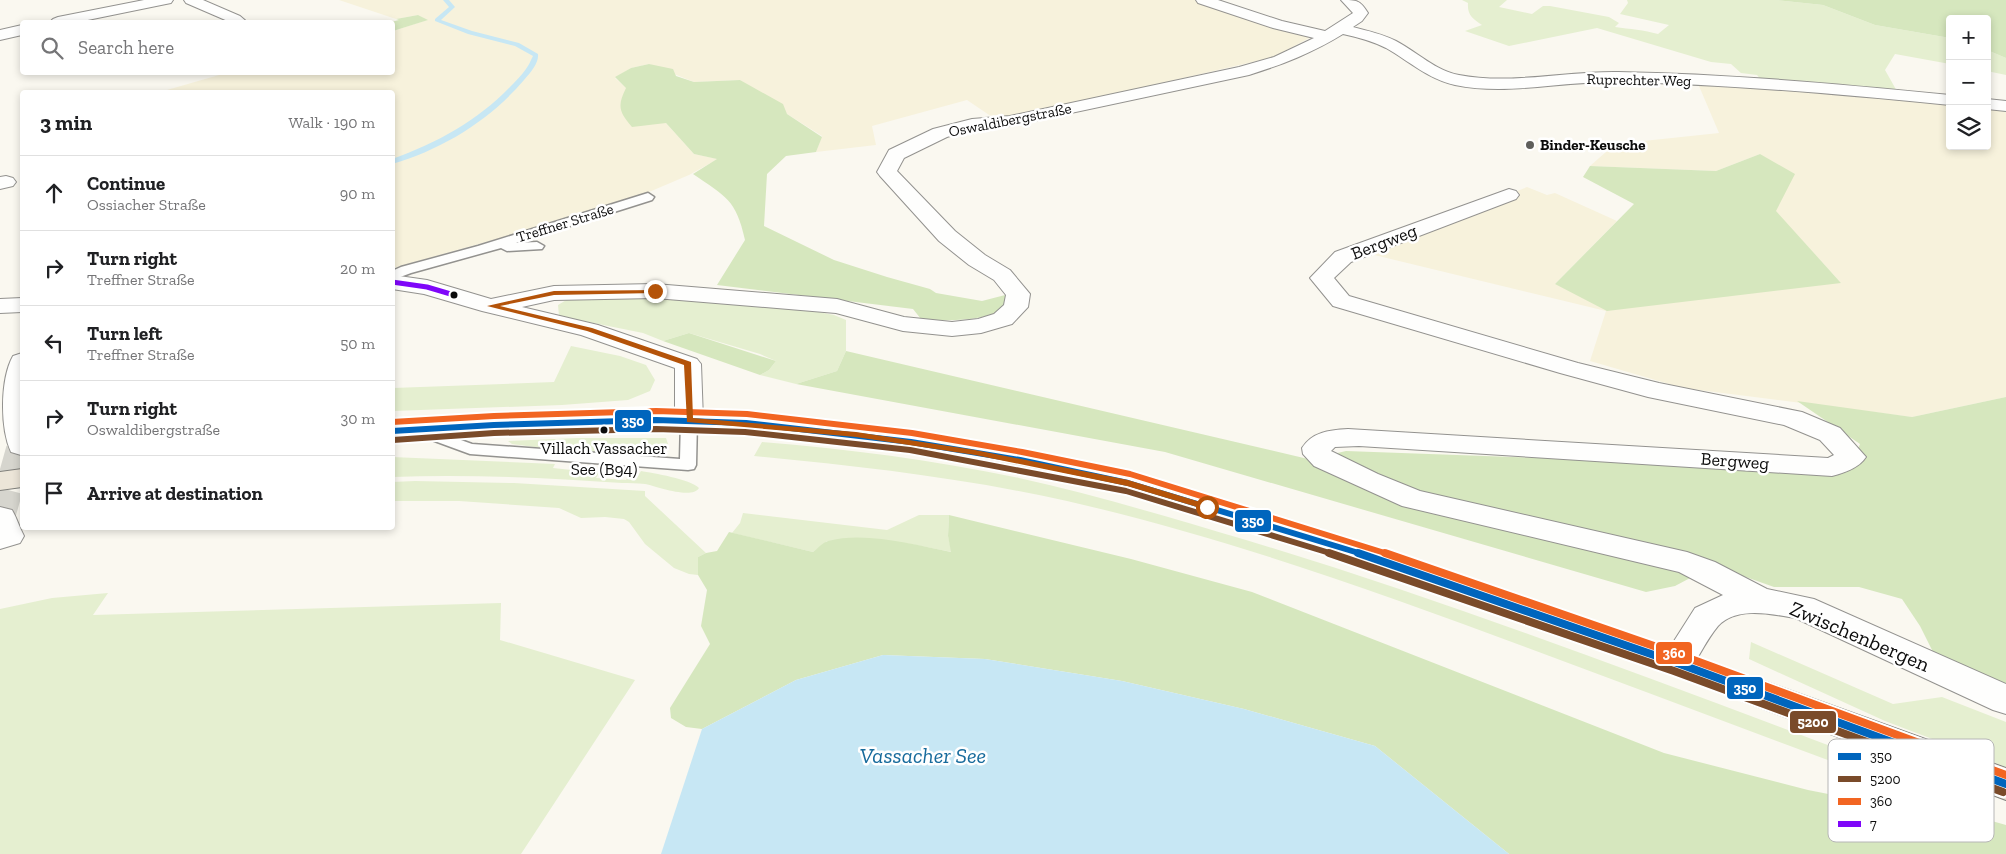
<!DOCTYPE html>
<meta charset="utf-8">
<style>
body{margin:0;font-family:"Zilla Slab",serif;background:#f6f6f6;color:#202124}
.controls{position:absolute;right:15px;top:15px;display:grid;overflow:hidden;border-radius:5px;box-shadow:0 2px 8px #0003}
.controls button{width:45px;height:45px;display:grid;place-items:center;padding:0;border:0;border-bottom:1px solid #e0e0e0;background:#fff;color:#202124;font:25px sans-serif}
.stop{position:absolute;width:15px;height:15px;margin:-11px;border:4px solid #b45309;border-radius:50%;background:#fff}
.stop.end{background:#b45309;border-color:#fff;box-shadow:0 1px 5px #0008}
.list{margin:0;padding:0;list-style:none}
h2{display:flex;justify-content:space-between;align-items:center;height:65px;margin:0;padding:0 20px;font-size:21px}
h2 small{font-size:16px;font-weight:400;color:#757577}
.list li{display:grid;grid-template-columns:32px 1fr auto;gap:15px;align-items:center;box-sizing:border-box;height:75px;padding:0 20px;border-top:1px solid #e0e0e0}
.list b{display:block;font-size:19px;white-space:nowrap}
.list p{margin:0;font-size:16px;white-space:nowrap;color:#757577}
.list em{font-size:16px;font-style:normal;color:#757577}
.icon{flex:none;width:28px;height:28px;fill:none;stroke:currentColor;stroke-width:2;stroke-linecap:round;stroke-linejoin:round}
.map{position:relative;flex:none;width:2006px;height:854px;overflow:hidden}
.search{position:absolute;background:#fff;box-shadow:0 2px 8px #0003;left:20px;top:20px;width:375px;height:55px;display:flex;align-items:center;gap:12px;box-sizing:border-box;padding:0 18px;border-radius:5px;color:#757577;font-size:19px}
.panel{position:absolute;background:#fff;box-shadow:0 2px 8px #0003;left:20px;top:90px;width:375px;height:440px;border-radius:5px}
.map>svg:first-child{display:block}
.farmland{fill:#f7f2dc}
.green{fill:#e5efd0}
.forest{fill:#d6e7be}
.water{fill:#c7e7f4}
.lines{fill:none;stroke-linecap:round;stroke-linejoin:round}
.stream{fill:#c7e7f4;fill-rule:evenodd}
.street-tunnel{stroke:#d6d5ce;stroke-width:28;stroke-dasharray:28 14;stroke-linecap:butt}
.lane-casing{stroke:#93928f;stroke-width:3}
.street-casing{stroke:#93928f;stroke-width:2}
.primary-casing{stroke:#80807c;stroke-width:2}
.lane{fill:#fefefd;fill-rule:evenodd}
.street{fill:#fefefd;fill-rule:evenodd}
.primary{fill:#ece5d8;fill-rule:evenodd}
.bus-1-far1-casing{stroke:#fff;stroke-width:10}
.bus-1-casing{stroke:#fff;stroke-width:12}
.bus-2-far1-casing{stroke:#fff;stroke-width:10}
.bus-2-casing{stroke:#fff;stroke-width:12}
.bus-3-far1-casing{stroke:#fff;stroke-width:10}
.bus-3-casing{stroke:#fff;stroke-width:12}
.bus-4-casing{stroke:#fff;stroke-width:8}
.bus-1-far1{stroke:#0065bd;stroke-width:6}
.bus-1{stroke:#0065bd;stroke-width:8}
.bus-2-far1{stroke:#7a4b2a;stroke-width:6}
.bus-2{stroke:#7a4b2a;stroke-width:8}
.bus-3-far1{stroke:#f26522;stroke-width:6}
.bus-3{stroke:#f26522;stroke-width:8}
.bus-4{stroke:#7f06f9;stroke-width:5}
.route{fill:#b45309}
.poi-dot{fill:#5f5f5c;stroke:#fff;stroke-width:2}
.bus-dot{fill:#0c0c0c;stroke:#fff;stroke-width:2}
.labels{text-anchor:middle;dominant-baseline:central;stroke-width:5;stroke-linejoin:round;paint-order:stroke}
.far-street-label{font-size:15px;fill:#0c0c0c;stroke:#fff}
.far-poi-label{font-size:15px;font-weight:bold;fill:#0c0c0c;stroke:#fff;text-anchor:start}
.bus-label{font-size:17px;fill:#0c0c0c;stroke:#fff}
.street-label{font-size:18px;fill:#0c0c0c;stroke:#fff}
.near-street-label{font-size:21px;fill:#0c0c0c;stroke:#fff}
.near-water-label{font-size:22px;font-style:italic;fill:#176b9c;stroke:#fff}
.key{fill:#fff;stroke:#b6b6b6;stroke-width:1}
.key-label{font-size:14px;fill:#0c0c0c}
.line-badge{stroke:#fff;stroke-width:2}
.badge-label{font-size:14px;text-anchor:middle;font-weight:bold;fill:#fff}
</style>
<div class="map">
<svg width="2006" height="854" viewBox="0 0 2006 854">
<rect width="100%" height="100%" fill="#faf8f0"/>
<path class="farmland" d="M339 0H1198L1311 37 1274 57 998 121 967 100 872 126 876 145 816 152 822 136 787 114 740 80 694 82 649 64 631 68 615 78 666 123 694 154 718 159 689 175 642 195 547 225 393 268 392 92H160L226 73 392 72 393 31 427 20 418 15 396 19Z
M1694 82 1950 103V146H1987V106L2006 108V397L1912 417 1683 388 1590 361 1606 311 1366 253 1527 187 1547 195 1555 193 1617 221 1555 284 1841 283 1775 211 1760 154 1716 171 1590 166 1615 144 1719 133 1699 86Z"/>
<path class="green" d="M1462 0H1507L1499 7 1532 14 1543 6H1550L1609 17 1619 23 1615 27C1630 29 1644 30 1658 34L1669 25 1620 14 1628 3 1627 0H1776L1823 5 1875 25 1950 38V64L1895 54 1885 70 1898 93 1762 81 1757 75 1741 73 1731 64 1711 62 1597 28 1509 46 1465 31 1482 25C1473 19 1467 15 1468 3Z
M1987 50 2006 58V75L1987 71Z
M605 292 763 301 834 315 846 320V351L837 371 796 384 760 375 769 370 776 361 760 354 689 333 663 341 643 333 559 316 558 305 573 296Z
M571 346 620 356 646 365 655 380 650 391 628 400 562 405 393 411V388L554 382Z
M577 438H666L668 444C654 465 538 447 512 444L508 441Z
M762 442C848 449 934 460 1019 478 1096 495 1171 518 1246 540 1454 603 1657 681 1860 757L1863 765 1852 769C1744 729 1636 688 1528 648 1377 592 1225 537 1067 501 964 478 859 466 754 456Z
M392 457 555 464 553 468 599 473 596 478 626 480 629 475 638 476 641 471C653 473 690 479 699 488 692 500 656 486 645 484 637 483 629 483 622 483 546 478 468 474 393 477Z
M415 481 514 483 645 491V496L706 553 698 557V575L689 574 674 568 645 544 629 522 624 519 605 517 581 518 559 508 459 501H393L392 482Z
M743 513 887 530 919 515H949L948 536 952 552 905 543 827 541 813 552 732 533 740 523Z
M108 593 93 615 501 603 500 640 635 680 521 854H0V609L52 598Z
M1751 642 1893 704 1942 697 2006 722V767L1885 721 1749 659Z"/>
<path class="forest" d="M1776 0H2006V58L1987 50V19H1950V38L1875 25 1823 5Z
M418 15 428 20 393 31 392 22H391L399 20 396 19Z
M649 64 673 69 676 76 694 82 740 80 783 104 787 114 822 137 816 152 786 156 767 174 764 226 834 260 887 277 930 289 936 293 982 301 1009 294 1008 307C983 322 949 321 921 319L913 309 717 285 745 240C736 199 726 197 693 174L717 159 694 154 666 123 632 127C619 112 617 106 626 88L615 77 631 68Z
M1760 154 1795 174 1776 211 1841 283 1607 311 1555 284 1634 204 1583 177 1590 166 1716 171Z
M689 333 776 361 769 370 760 375 663 341Z
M846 351 1308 459 1671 565 1692 577 1675 586 1646 592 1165 452 796 384 837 371Z
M2006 397V688L1935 656 1920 626 1902 599 1859 587H1774L1698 560 1449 499 1388 482 1329 455 1346 451 1850 469 1860 444 1797 401 1912 417Z
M949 515 1131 559 1252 592 1664 753 1808 790 1889 806 1953 810 2006 825V854H1509L1375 746 1244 709 1122 681 985 659 883 655 796 680 702 729 686 727 671 718 670 708 710 644 701 626 707 590 698 575V557L706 553 717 551 729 532 813 552C817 549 823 542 828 541 865 531 915 545 951 552L948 536Z"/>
<path class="water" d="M883 655 985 659 1122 681 1244 709 1375 746 1509 854H661L702 729 796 680Z"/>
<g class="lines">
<path class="stream" d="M443 0H449L455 7 441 20 472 31 519 43 538 54C539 63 531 72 524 80 490 120 443 149 392 164V159C437 143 477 121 510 87 518 79 527 70 531 60L533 56 515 46 468 34 435 21V19L449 7Z"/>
<path class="street-tunnel" d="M1 517 21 446"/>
<defs>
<path id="lane" d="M648 193 654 197 652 200 516 243 537 242 544 246 542 249 507 251 501 248 411 273 392 280V271L401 267 478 246Z
M689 415 695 417 697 420 696 465 694 469 688 470 470 454 410 432 408 429 410 426 416 424 472 444 680 459 681 420 683 417Z"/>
<path id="street" d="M144 0H173L171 3 166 4 78 22H50L53 19 58 17Z
M184 0H203L240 16 247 22H230L186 3Z
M1196 0H1218L1282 21 1325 31 1353 13 1341 0C1357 0 1360 0 1368 13L1362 21 1353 27C1368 31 1383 34 1396 41 1417 52 1436 71 1459 75 1511 85 1565 71 1618 72 1729 74 1839 84 1950 95V105C1838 94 1726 84 1614 82 1561 81 1508 96 1455 85 1428 79 1409 61 1386 48 1372 41 1357 37 1343 34 1312 53 1284 64 1249 75L1010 126 973 129 947 137 904 158 897 171 955 231 985 255 1010 270 1030 294 1028 307 1012 324 981 333 952 336 903 331 836 313 655 298 554 300 522 307 598 325 697 359 701 364 703 420 699 426 689 428 679 426 675 420V368L581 335 482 311 424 294 392 289V275L427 280 491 299 554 286 655 284 837 299 904 317 952 322 978 319 994 314 1004 305 1006 295 994 280 969 265 939 241 880 176 877 172 889 150 933 129 972 119 1010 116 1239 67 1274 57 1314 38 1273 28 1198 3Z
M22 25V35L0 40V30Z
M1987 99 2006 101V111L1987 109Z
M6 176 13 178 16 182 13 186 0 189V177Z
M1509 189 1516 191 1519 195 1516 199 1351 262 1334 278 1349 296 1578 363 1659 383 1802 412 1840 428 1866 457C1859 468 1844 473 1832 476L1359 446 1335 447 1331 451 1378 474 1420 491 1687 552 1715 562 1767 589 1814 599 2006 684V714L1993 710 1795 618C1771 614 1737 606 1718 626 1707 639 1698 658 1689 672L1677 676 1665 672 1660 663 1695 608 1723 595 1679 572 1402 506 1314 466 1303 454 1302 448C1312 432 1329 430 1348 429L1828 458 1834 455 1820 440 1784 425 1648 397 1560 373 1333 306 1310 278 1335 252Z
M22 298V312L0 313V299Z
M22 353V454L21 455 11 452C0 429 0 379 13 356Z
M0 507 12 510C17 518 19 527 24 536L20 543 0 549Z"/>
<path id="primary" d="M656 412 746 415 856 426 966 442 1128 474 1373 546 1689 654 2006 768V800L1665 672 1351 562 1123 491 1020 469 911 450 746 431 656 428 494 433 392 439V423L494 416Z
M22 469V487L0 490V472Z"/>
</defs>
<use href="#lane" class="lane-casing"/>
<use href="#street" class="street-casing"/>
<use href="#primary" class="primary-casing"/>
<use href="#lane" class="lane"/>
<use href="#street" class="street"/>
<use href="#primary" class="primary"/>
<defs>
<path id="bus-1-far1" d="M392 431 494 425 656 420 746 423 911 442 1020 460 1128 483 1362 554"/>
<path id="bus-1" d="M1358 553 1677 663 2006 784"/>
<path id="bus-2-far1" d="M393 440 494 433 656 429 745 432 910 450 1126 491 1333 554"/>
<path id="bus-2" d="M1329 553 1674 671 2003 792"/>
<path id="bus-3-far1" d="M392 422 494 416 656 411 747 414 912 433 1022 452 1130 474 1388 554"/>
<path id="bus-3" d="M1385 553 1680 655 2006 775"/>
<path id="bus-4" d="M392 282 427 287 454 295"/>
</defs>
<use href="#bus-1-far1" class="bus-1-far1-casing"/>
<use href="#bus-1" class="bus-1-casing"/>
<use href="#bus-2-far1" class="bus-2-far1-casing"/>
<use href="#bus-2" class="bus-2-casing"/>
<use href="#bus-3-far1" class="bus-3-far1-casing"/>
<use href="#bus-3" class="bus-3-casing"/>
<use href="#bus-4" class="bus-4-casing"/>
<use href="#bus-1-far1" class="bus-1-far1"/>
<use href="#bus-1" class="bus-1"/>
<use href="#bus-2-far1" class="bus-2-far1"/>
<use href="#bus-2" class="bus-2"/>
<use href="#bus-3-far1" class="bus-3-far1"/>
<use href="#bus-3" class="bus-3"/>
<use href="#bus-4" class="bus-4"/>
</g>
<path class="route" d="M658 290 659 291 655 293 554 295 500 306 592 328 691 362 693 418 856 432 975 450 1128 480 1210 505 1212 507 1207 510 1127 486 975 455 856 437 687 422 684 365 587 331 487 306 554 291Z"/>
<circle class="poi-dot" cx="1530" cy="145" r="5"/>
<g class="bus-dot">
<circle cx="454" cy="295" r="4.5"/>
<circle cx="604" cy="430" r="4.5"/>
</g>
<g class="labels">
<g class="far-street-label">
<text transform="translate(1639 80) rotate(1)">Ruprechter Weg</text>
<text transform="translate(1010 120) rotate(-11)">Oswaldibergstraße</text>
<text transform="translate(565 223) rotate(-17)">Treffner Straße</text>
</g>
<g class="far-poi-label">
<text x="1540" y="145">Binder-Keusche</text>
</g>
<g class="bus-label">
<text x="604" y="448">Villach Vassacher<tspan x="604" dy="21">See (B94)</tspan></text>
</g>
<g class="street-label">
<text transform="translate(1384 242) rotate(-21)">Bergweg</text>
<text transform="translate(1735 461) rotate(4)">Bergweg</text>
</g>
<g class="near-street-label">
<text transform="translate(1860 636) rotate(23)">Zwischenbergen</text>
</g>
<g class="near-water-label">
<text x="923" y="755">Vassacher See</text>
</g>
</g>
<rect x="1828" y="739" width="166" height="103" rx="8" class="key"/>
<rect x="1838" y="753" width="23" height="7" fill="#0065bd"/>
<rect x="1838" y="776" width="23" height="6" fill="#7a4b2a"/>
<rect x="1838" y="798" width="23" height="7" fill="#f26522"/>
<rect x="1838" y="821" width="23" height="6" fill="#7f06f9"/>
<g class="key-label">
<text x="1870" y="761">350</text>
<text x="1870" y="784">5200</text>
<text x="1870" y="806">360</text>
<text x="1870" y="829">7</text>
</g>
<g class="line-badge">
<rect x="614" y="409" width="38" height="24" rx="5" fill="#0065bd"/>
<rect x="1234" y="509" width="38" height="24" rx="5" fill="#0065bd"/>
<rect x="1655" y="641" width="38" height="24" rx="5" fill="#f26522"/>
<rect x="1726" y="676" width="38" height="24" rx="5" fill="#0065bd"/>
<rect x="1789" y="710" width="48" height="24" rx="5" fill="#7a4b2a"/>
</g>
<g class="badge-label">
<text x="633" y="426">350</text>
<text x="1253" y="526">350</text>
<text x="1674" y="658">360</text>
<text x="1745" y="693">350</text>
<text x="1813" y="727">5200</text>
</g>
</svg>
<div class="controls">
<button>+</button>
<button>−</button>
<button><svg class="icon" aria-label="layers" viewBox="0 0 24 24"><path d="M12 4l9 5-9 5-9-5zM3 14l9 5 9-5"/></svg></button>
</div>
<div class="stop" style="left:1207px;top:507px"></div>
<div class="stop end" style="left:655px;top:291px"></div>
<div class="search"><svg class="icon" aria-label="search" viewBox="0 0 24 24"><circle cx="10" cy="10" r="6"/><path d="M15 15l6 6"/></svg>Search here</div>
<section class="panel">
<h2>3 min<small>Walk · 190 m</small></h2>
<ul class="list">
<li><svg class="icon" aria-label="ahead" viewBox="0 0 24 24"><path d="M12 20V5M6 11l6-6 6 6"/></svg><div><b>Continue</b><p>Ossiacher Straße</p></div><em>90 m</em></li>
<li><svg class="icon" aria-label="right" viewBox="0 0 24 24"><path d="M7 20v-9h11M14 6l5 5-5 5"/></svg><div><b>Turn right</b><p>Treffner Straße</p></div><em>20 m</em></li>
<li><svg class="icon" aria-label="left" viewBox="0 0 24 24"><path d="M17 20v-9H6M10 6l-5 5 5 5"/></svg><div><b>Turn left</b><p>Treffner Straße</p></div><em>50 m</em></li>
<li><svg class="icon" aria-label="right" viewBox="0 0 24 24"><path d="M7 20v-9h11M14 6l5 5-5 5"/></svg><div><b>Turn right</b><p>Oswaldibergstraße</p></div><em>30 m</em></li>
<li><svg class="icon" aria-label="arrive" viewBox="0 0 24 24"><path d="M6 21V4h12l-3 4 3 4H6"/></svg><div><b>Arrive at destination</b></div></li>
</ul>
</section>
</div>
